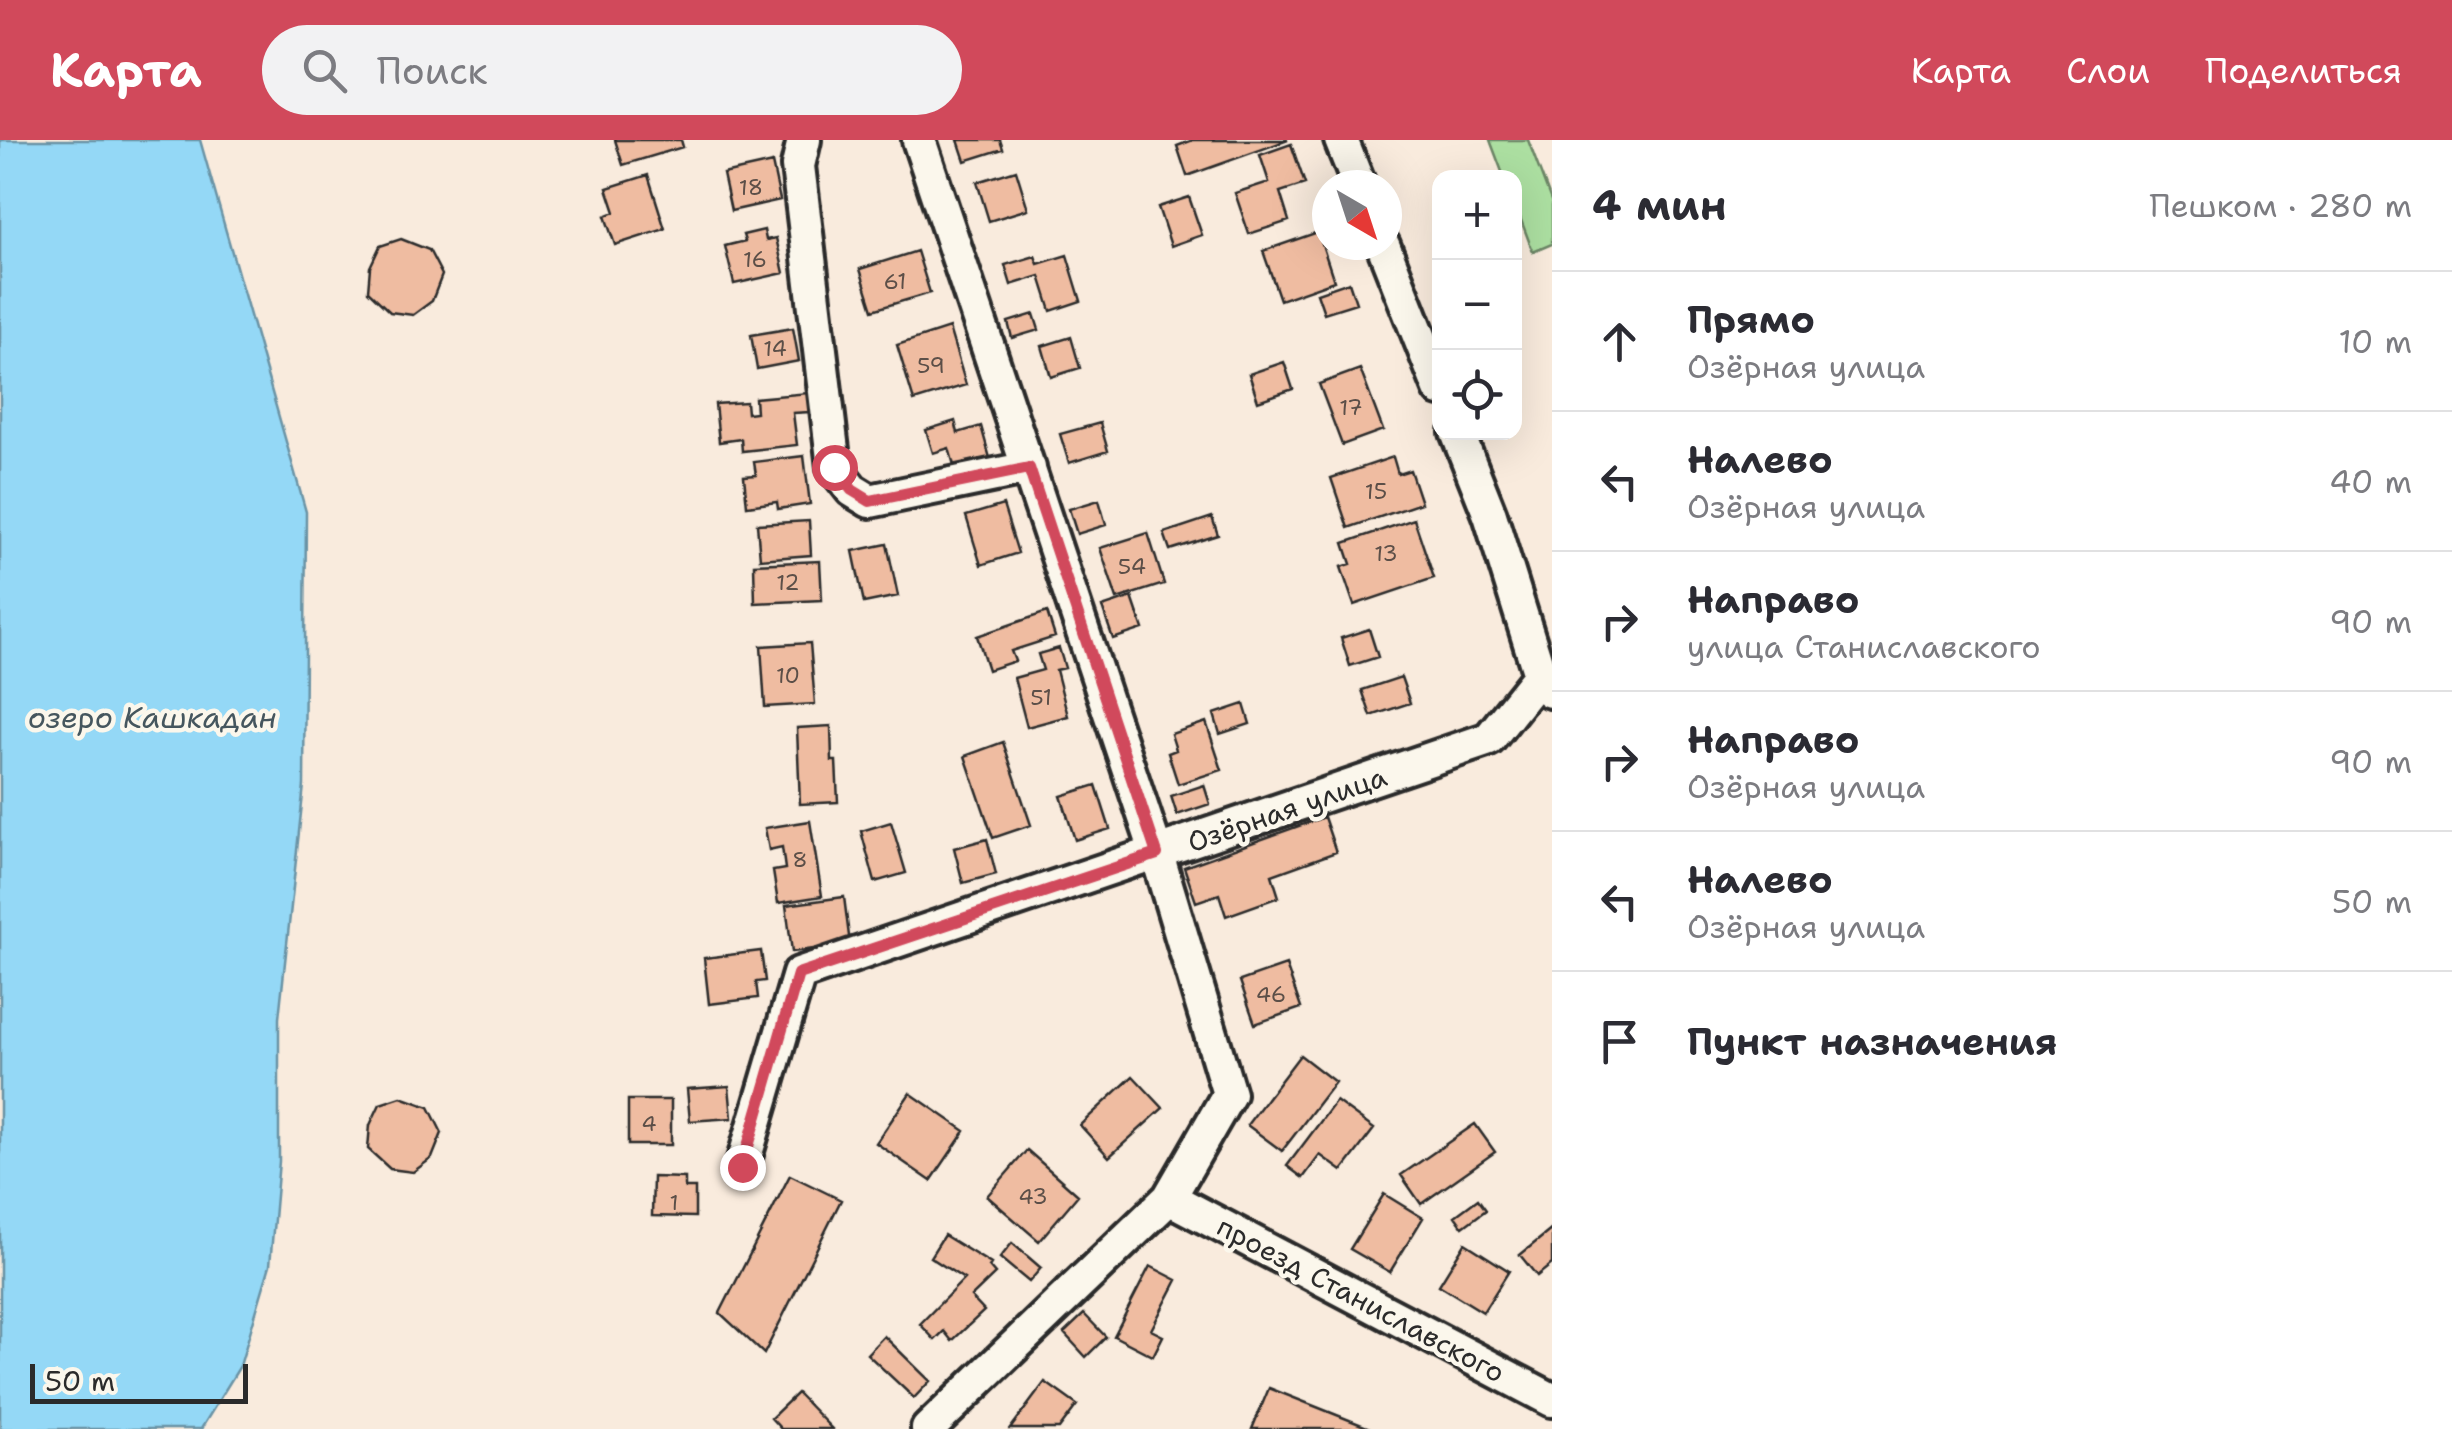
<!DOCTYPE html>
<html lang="ru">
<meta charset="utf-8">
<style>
body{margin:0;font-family:"Shantell Sans",sans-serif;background:#f2f2f3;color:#2b2b33}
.controls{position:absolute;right:30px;top:30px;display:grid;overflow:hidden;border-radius:20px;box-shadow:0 10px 40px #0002}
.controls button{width:90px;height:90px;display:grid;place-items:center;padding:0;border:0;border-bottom:2px solid #e1e1e2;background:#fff;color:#2b2b33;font:50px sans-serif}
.compass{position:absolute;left:1312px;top:30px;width:90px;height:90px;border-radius:50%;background:#fff;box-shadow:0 10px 40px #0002;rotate:141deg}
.scale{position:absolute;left:30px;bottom:25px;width:218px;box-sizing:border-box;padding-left:10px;border:5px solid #2b2b2b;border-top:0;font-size:28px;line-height:35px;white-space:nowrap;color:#2b2b2b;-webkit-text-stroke:8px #fbf7ec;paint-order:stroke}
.stop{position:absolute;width:30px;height:30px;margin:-22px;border:8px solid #d1495b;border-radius:50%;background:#fff}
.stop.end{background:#d1495b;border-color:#fff;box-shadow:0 2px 10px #0008}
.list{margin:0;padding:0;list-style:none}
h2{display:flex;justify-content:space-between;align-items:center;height:130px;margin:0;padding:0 40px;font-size:42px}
h2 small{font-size:32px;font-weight:400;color:#7c7c81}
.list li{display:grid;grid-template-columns:65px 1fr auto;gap:30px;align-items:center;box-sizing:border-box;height:140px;padding:0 40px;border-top:2px solid #e1e1e2}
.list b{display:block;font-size:38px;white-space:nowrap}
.list p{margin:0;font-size:32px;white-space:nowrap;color:#7c7c81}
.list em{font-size:32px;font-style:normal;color:#7c7c81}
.icon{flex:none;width:55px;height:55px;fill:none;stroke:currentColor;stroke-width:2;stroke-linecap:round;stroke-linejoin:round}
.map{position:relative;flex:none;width:1552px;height:1289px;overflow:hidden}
header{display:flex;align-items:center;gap:60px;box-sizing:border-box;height:140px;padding:0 50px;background:#d1495b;color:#fff}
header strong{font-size:48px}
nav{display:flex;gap:55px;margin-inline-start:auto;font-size:35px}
.search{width:700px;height:90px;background:#f2f2f3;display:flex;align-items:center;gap:25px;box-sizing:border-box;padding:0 35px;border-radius:55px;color:#7c7c81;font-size:38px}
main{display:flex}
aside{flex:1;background:#fff}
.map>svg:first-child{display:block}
.green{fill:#acdfa1;stroke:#6c8566;stroke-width:2.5}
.water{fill:#94d8f6;stroke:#6a93a5;stroke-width:2.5}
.building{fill:#efbca1;stroke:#2b2b2b;stroke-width:2.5}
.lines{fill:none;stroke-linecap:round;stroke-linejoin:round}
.minor-casing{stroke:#2b2b2b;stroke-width:40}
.minor{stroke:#fbf7ec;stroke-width:32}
.route{stroke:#d1495b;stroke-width:12}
.labels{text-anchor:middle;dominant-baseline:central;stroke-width:9;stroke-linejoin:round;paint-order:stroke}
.number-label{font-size:22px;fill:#5c4f48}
.street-label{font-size:28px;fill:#2b2b2b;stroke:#fbf7ec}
.water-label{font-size:30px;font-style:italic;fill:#45565e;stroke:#fbf7ec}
</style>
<header>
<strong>Карта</strong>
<div class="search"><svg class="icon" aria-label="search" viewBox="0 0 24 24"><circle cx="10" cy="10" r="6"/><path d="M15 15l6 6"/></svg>Поиск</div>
<nav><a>Карта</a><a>Слои</a><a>Поделиться</a></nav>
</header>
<main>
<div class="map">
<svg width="1552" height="1289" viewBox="0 0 1552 1289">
<rect width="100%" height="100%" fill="#f9ebdd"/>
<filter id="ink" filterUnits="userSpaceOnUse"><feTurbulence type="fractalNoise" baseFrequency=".01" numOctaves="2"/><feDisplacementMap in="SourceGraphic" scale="20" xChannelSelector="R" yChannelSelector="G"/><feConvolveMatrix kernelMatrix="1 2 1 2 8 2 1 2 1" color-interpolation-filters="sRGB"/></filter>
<g filter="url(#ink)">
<path class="green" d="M1490 0H1528L1552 63V104L1533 112 1515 64 1514 38 1504 37Z"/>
<path class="water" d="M0 0H200L306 372 304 645 279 878V1021L270 1125 240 1226 201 1289H0Z"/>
<path class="building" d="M615 0H681L683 7 623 25Z
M958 0H1000L1003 9 965 21Z
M1193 0H1288L1187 36 1177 6Z
M1291 4 1305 44 1280 52 1289 81 1249 94 1235 53 1269 42 1260 15Z
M772 23 780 60 731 71 723 34Z
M1016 30 1028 69 989 81 977 42Z
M648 35 665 89 615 105 605 76 615 72 607 48Z
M1189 57 1202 95 1171 106 1158 67Z
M764 90 766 100 776 98 784 133 734 144 725 106 745 101 743 95Z
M1318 92 1334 141 1280 160 1263 111Z
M401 99 429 110 442 135 432 161 413 175 390 172 368 151 370 127 380 106Z
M917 111 930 153 873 170 860 129Z
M1067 115 1081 161 1051 171 1040 136 1011 145 1005 125 1035 116 1038 124Z
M1349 142 1356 163 1324 173 1317 153Z
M1034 174 1039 190 1012 198 1008 182Z
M793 188 799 221 757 229 751 195Z
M949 188 966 245 914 261 897 205Z
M1071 197 1080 228 1051 237 1042 206Z
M1284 222 1293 249 1258 261 1249 234Z
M1360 229 1383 290 1342 305 1319 244Z
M808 253 810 272 793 273 797 305 742 311 741 299 719 302 715 264 746 262 747 273 756 272 755 258Z
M955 281 958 293 981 286 993 329 958 339 949 308 933 313 926 290Z
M1100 283 1108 311 1069 323 1060 294Z
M804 316 810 364 778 369 777 362 747 366 744 336 756 335 754 322Z
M1393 317 1398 334 1410 330 1421 363 1348 388 1331 338Z
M1099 360 1106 385 1077 394 1069 369Z
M1003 365 1018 413 981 425 966 376Z
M1212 377 1218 395 1170 410 1164 393Z
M1414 379 1434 438 1354 465 1341 427 1351 424 1344 403Z
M809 381 811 415 760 419 757 384Z
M1148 393 1164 444 1117 459 1100 408Z
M887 404 898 456 864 463 853 411Z
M820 421 822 460 755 463 754 424Z
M1132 457 1143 489 1113 499 1102 467Z
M1047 472 1055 497 1011 511 1015 521 988 530 977 496Z
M1369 489 1378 517 1350 526 1341 498Z
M810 503 815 564 765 567 761 506Z
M1059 508 1065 528 1056 530 1068 576 1027 587 1014 538 1043 530 1038 514Z
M1401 537 1410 563 1371 576 1362 550Z
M1244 564 1250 584 1220 594 1214 574Z
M1206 582 1222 630 1178 644 1168 613 1176 610 1171 594Z
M831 586 832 621H836L838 662 800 664 797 588Z
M1003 602 1031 685 993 698 965 616Z
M1096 645 1110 689 1075 700 1061 656Z
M1204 645 1210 664 1177 675 1171 656Z
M1324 677 1336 712 1272 735 1279 757 1226 776 1219 754 1196 762 1184 727Z
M810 681 822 756 778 763 773 731 785 729 782 707 769 710 765 688Z
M891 682 906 733 875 742 861 691Z
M987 699 996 734 963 743 954 708Z
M844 757 850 804 792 812 786 765Z
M761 811 765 841 756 842 758 858 709 864 704 818Z
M1286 825 1301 868 1255 884 1240 841Z
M1300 915 1335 942 1282 1011 1247 985Z
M1133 936 1163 968 1109 1017 1080 985Z
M729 946 732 978 690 981 687 949Z
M910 953 965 991 931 1041 876 1003Z
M401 957 429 967 442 993 432 1018 413 1032 390 1029 368 1009 370 985 380 964Z
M628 960H671V1005H628Z
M1336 961 1374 989 1342 1031 1320 1015 1303 1038 1287 1026Z
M1475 984 1495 1012 1421 1064 1401 1035Z
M1027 1010 1078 1055 1039 1101 987 1056Z
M790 1035 841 1060 764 1214 720 1173Z
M653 1037 685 1038V1048H695V1077L652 1076Z
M1384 1054 1423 1078 1390 1132 1350 1109Z
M1478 1059 1486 1070 1463 1087 1455 1076Z
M1552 1089V1124L1537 1136 1520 1115Z
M944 1095 991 1124 989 1127 995 1134 971 1157 984 1171 952 1201 944 1191 935 1200 920 1184 964 1139 930 1117Z
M1012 1103 1041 1128 1029 1142 1000 1118Z
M1465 1103 1509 1131 1483 1172 1439 1145Z
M1150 1126 1177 1140 1151 1190 1163 1196 1153 1216 1114 1196Z
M1084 1174 1106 1197 1086 1217 1064 1193Z
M884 1196 930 1241 914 1258 867 1214Z
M1045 1242 1077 1265 1059 1289H1010Z
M1269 1248 1372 1289H1252Z
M797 1253 832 1289H781L771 1278Z"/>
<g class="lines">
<defs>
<path id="minor" d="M804 0 798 26 834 327 852 350 870 361 1029 328
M919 0 1157 714 1229 954 1169 1058 928 1289
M1341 0 1359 45
M1383 105 1440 249
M1457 292 1490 375 1540 535 1550 551
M742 1027 799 834 1489 599 1540 535
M1169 1058 1552 1260"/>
</defs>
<use href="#minor" class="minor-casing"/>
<use href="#minor" class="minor"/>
</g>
</g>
<g class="lines" filter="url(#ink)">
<path class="route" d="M742 1027 798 834 1157 714 1029 328 870 361 852 350 834 327"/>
</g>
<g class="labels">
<g class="number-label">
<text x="751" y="47">18</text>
<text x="755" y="119">16</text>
<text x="895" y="141">61</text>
<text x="775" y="208">14</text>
<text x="931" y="225">59</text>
<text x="1351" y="267">17</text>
<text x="1376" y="351">15</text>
<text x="1386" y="413">13</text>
<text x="1132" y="426">54</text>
<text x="788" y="442">12</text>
<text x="788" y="535">10</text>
<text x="1041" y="557">51</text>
<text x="800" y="719">8</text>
<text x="1271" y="854">46</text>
<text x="649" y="983">4</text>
<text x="1033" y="1056">43</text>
<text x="674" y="1062">1</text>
</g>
<g class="street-label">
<text transform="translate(1287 669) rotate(-19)">Озёрная улица</text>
<text transform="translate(1361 1159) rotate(28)">проезд Станиславского</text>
</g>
<g class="water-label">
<text x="152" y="577">озеро Кашкадан</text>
</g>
</g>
</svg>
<div class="controls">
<button>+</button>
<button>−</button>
<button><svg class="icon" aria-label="locate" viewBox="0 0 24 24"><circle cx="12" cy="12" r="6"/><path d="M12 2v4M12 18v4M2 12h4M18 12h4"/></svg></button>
</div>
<svg class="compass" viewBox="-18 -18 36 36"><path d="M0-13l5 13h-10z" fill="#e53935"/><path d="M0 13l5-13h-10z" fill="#7c7c81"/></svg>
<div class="scale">50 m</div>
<div class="stop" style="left:834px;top:327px"></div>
<div class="stop end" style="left:742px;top:1027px"></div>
</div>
<aside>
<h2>4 мин<small>Пешком · 280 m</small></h2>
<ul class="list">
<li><svg class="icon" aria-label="ahead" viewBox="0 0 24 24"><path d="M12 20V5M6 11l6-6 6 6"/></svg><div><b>Прямо</b><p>Озёрная улица</p></div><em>10 m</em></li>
<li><svg class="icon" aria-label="left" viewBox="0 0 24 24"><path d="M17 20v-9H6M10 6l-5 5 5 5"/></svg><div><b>Налево</b><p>Озёрная улица</p></div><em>40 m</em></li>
<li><svg class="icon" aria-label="right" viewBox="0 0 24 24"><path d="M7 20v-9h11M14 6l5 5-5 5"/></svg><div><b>Направо</b><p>улица Станиславского</p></div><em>90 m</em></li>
<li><svg class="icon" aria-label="right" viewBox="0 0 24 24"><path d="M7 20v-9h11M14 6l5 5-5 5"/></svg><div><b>Направо</b><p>Озёрная улица</p></div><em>90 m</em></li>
<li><svg class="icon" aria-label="left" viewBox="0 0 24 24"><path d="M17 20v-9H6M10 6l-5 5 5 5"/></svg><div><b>Налево</b><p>Озёрная улица</p></div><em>50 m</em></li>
<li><svg class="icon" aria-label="arrive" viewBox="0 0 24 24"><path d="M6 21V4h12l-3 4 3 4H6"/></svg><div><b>Пункт назначения</b></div></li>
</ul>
</aside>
</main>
